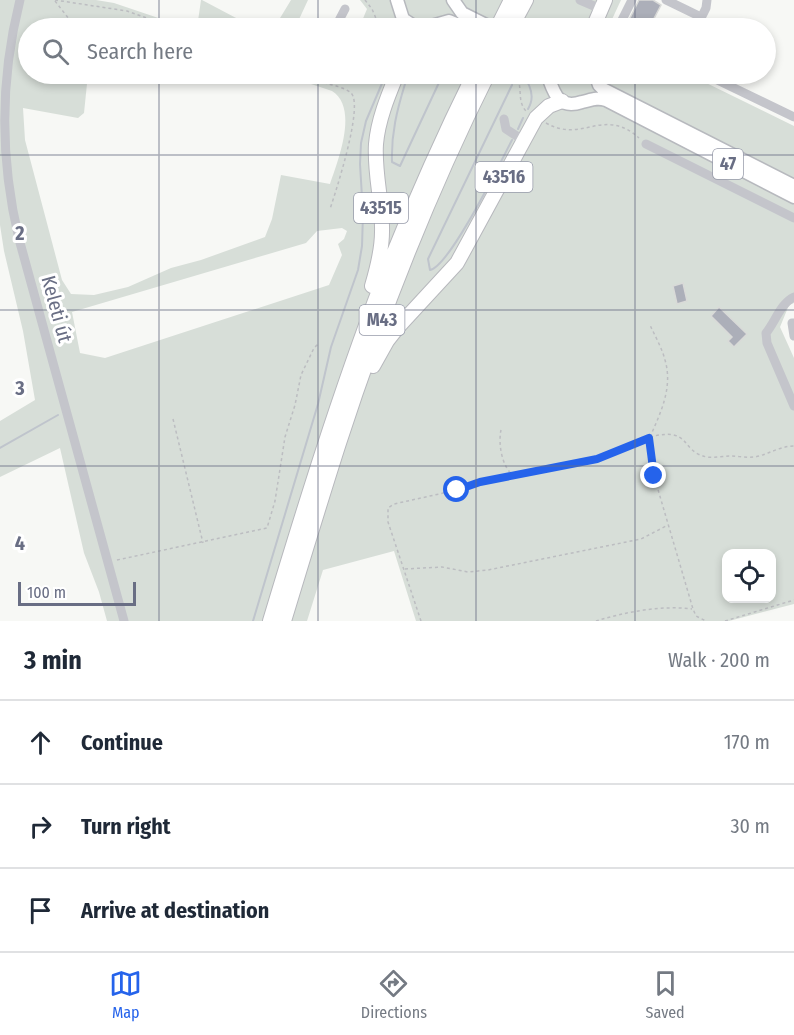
<!DOCTYPE html>
<meta charset="utf-8">
<style>
body{margin:0;font-family:"Fira Sans Condensed",sans-serif;background:#f2f2f3;color:#1f2937}
.controls{position:absolute;right:18px;bottom:18px;display:grid;overflow:hidden;border-radius:12px;box-shadow:0 3px 9px #0003}
.controls button{width:54px;height:54px;display:grid;place-items:center;padding:0;border:0;border-bottom:2px solid #e0e1e3;background:#fff;color:#1f2937;font:30px sans-serif}
.scale{position:absolute;left:18px;bottom:15px;width:118px;box-sizing:border-box;padding-left:6px;border:3px solid #696e84;border-top:0;font-size:16px;line-height:21px;white-space:nowrap;color:#696e84;-webkit-text-stroke:4px #fff;paint-order:stroke}
.stop{position:absolute;width:18px;height:18px;margin:-14px;border:4px solid #2563eb;border-radius:50%;background:#fff}
.stop.end{background:#2563eb;border-color:#fff;box-shadow:0 2px 6px #0008}
.list{margin:0;padding:0;list-style:none}
h2{display:flex;justify-content:space-between;align-items:center;height:78px;margin:0;padding:0 24px;font-size:26px}
h2 small{font-size:20px;font-weight:400;color:#747a83}
.list li{display:grid;grid-template-columns:39px 1fr auto;gap:18px;align-items:center;box-sizing:border-box;height:84px;padding:0 24px;border-top:2px solid #e0e1e3}
.list b{display:block;font-size:22px;white-space:nowrap}
.list em{font-size:20px;font-style:normal;color:#747a83}
.icon{flex:none;width:33px;height:33px;fill:none;stroke:currentColor;stroke-width:2;stroke-linecap:round;stroke-linejoin:round}
.map{position:relative;flex:none;width:794px;height:621px;overflow:hidden}
.search{position:absolute;background:#fff;box-shadow:0 3px 9px #0003;left:18px;right:18px;top:18px;height:66px;display:flex;align-items:center;gap:15px;box-sizing:border-box;padding:0 21px;border-radius:33px;color:#747a83;font-size:22px}
.sheet{height:330px;background:#fff}
nav{display:flex;justify-content:space-around;align-items:center;box-sizing:border-box;height:84px;border-top:2px solid #e0e1e3;background:#fff;font-size:16px;color:#747a83}
nav a{display:grid;justify-items:center;gap:3px}
nav .on{color:#2563eb}
.map>svg:first-child{display:block}
.green{fill:#d7ded8;fill-rule:evenodd}
.lines{fill:none;stroke-linecap:round;stroke-linejoin:round}
.stream{stroke:#bfc4cc;stroke-width:2}
.building{fill:#acafb9;stroke:#d9dad8;stroke-width:1.5}
.major-casing{stroke:#b7b9be;stroke-width:15}
.highway-casing{stroke:#b7b8bd;stroke-width:16}
.path{stroke:#bcbdc1;stroke-width:1.5;stroke-dasharray:3 3;stroke-linecap:butt}
.minor{stroke:#c4c5cb;stroke-width:9}
.major{stroke:#fff;stroke-width:12}
.highway{stroke:#fff;stroke-width:14}
.route{stroke:#2563eb;stroke-width:8}
.grid{fill:none;stroke:#696e84;stroke-width:1.5;stroke-opacity:0.55}
.labels{text-anchor:middle;dominant-baseline:central;stroke-width:6;stroke-linejoin:round;paint-order:stroke}
.shield{fill:#fff;stroke:#969aa9;stroke-width:1.5}
.shield-label{font-size:18px;font-weight:bold;fill:#696e84}
.street-label{font-size:20px;fill:#696e84;stroke:#fff}
.grid-label{font-size:20px;text-anchor:middle;font-weight:bold;fill:#696e84;stroke:#fff;stroke-width:6;stroke-linejoin:round;paint-order:stroke}
</style>
<div class="map">
<svg width="794" height="621" viewBox="0 0 794 621">
<rect width="100%" height="100%" fill="#f7f8f5"/>
<path class="green" d="M0 0H96L114 3 188 28H144L124 22 116 23 107 28H28V74H88L84 113 78 118 23 108 25 140 62 280 71 294 94 295 128 287 171 268 201 260 265 237 272 219 281 175 330 184C338 160 359 108 332 91L281 74H326L339 78 341 74H688L794 126V303L789 305 780 327 794 358V604L729 621H416L394 551 323 570 307 621H107L99 592 84 553 60 448 0 477V421L35 400 23 331 4 251 0 225ZM342 228 347 231 344 239 338 244 342 255 329 285 105 358 80 353 72 312 306 243 317 231ZM726 554H772V598H726Z
M201 0H202L255 28H197Z
M291 0H308L295 28H274Z
M360 0H621L608 28H359L367 9Z"/>
<g class="lines">
<path class="stream" d="M522 74C530 84 536 96 528 109
M405 84C397 110 391 134 392 162L400 166 443 74
M512 85 428 259 430 270C450 266 500 163 512 140
M518 129 523 118
M0 448 58 415
M253 621 318 404 331 347 358 270 362 246 363 214 360 164 361 143 366 121 386 74"/>
</g>
<path class="building" d="M639 0H653L661 5 649 28H631L626 26Z
M683 283 687 301 677 304 673 286Z
M719 307 747 334 734 347 728 341 732 337 711 316Z"/>
<g class="lines">
<defs>
<path id="major" d="M397 0 403 19 415 27H428L449 21 466 28
M453 0 462 13 492 28
M547 74C554 92 557 110 582 102 591 100 597 97 606 100L794 197
M595 74 599 85 603 89 794 186"/>
<path id="highway" d="M497 28 511 0
M511 28 526 0
M593 28 605 0
M372 286C377 269 382 250 382 232 383 203 374 174 376 144 378 120 388 96 397 74
M373 366 387 341 398 327 457 263 536 118 549 106 562 101
M270 621C304 508 339 395 381 285 409 213 440 143 474 74
M284 621C302 562 320 502 339 443 380 317 429 192 488 74"/>
</defs>
<use href="#major" class="major-casing"/>
<use href="#highway" class="highway-casing"/>
<path class="path" d="M55 0 127 11 175 28
M365 0 372 9 380 28
M55 1 76 28
M289 74C304 81 340 83 351 93 364 105 336 191 330 209
M515 74C524 86 516 100 526 111
M546 123C583 144 603 106 639 138
M173 419 203 543
M501 430C498 444 502 467 513 475
M650 437C692 426 680 452 707 457 715 458 723 456 730 456 738 456 746 458 754 457 768 455 779 446 794 446
M650 437C661 412 673 387 665 360 662 348 655 336 650 325
M117 560 267 528 275 501 285 437 295 405 301 375 314 348 319 343
M405 569 442 567 468 572 488 570 641 539 668 525
M421 621 388 522V508L394 504 457 490 480 482 597 459 649 437 654 476 693 609 696 616 706 621
M596 621C625 612 661 605 692 609
M725 621 794 600"/>
<path class="minor" d="M20 0C0 79 0 160 19 239L124 621
M580 0 601 9
M666 0 701 17
M335 28 345 9
M618 28 632 0
M696 28 706 8 707 0
M400 74C411 77 421 83 431 74
M705 74 794 117
M504 119 506 129 523 140
M646 144 794 218
M794 297C781 303 775 322 766 333L767 343 794 406
M794 323H792L794 336"/>
<use href="#major" class="major"/>
<use href="#highway" class="highway"/>
</g>
<g class="lines">
<path class="route" d="M457 490 480 482 597 459 649 438 654 476"/>
</g>
<path class="grid" d="M159 0V28M318 0V28M476 0V28M635 0V28M159 74V621M318 74V621M476 74V621M635 74V621M0 155H794M0 310H794M0 466H794"/>
<g class="labels">
<g class="shield">
<rect x="713" y="149" width="30" height="30" rx="4.5"/>
<rect x="475.5" y="162" width="57" height="30" rx="4.5"/>
<rect x="354" y="193" width="54" height="30" rx="4.5"/>
<rect x="359.5" y="305" width="45" height="30" rx="4.5"/>
</g>
<g class="shield-label">
<text x="728" y="164">47</text>
<text x="504" y="177">43516</text>
<text x="381" y="208">43515</text>
<text x="382" y="320">M43</text>
</g>
<g class="street-label">
<text transform="translate(57 309) rotate(75)">Keleti út</text>
</g>
</g>
<g class="grid-label">
<text x="20" y="240">2</text>
<text x="20" y="395">3</text>
<text x="20" y="550">4</text>
</g>
</svg>
<div class="controls">
<button><svg class="icon" aria-label="locate" viewBox="0 0 24 24"><circle cx="12" cy="12" r="6"/><path d="M12 2v4M12 18v4M2 12h4M18 12h4"/></svg></button>
</div>
<div class="scale">100 m</div>
<div class="stop" style="left:457px;top:490px"></div>
<div class="stop end" style="left:654px;top:476px"></div>
<div class="search"><svg class="icon" aria-label="search" viewBox="0 0 24 24"><circle cx="10" cy="10" r="6"/><path d="M15 15l6 6"/></svg>Search here</div>
</div>
<section class="sheet">
<h2>3 min<small>Walk · 200 m</small></h2>
<ul class="list">
<li><svg class="icon" aria-label="ahead" viewBox="0 0 24 24"><path d="M12 20V5M6 11l6-6 6 6"/></svg><div><b>Continue</b></div><em>170 m</em></li>
<li><svg class="icon" aria-label="right" viewBox="0 0 24 24"><path d="M7 20v-9h11M14 6l5 5-5 5"/></svg><div><b>Turn right</b></div><em>30 m</em></li>
<li><svg class="icon" aria-label="arrive" viewBox="0 0 24 24"><path d="M6 21V4h12l-3 4 3 4H6"/></svg><div><b>Arrive at destination</b></div></li>
</ul>
</section>
<nav>
<a class="on"><svg class="icon" aria-label="map" viewBox="0 0 24 24"><path d="M3 6l6-2 6 2 6-2v14l-6 2-6-2-6 2zM9 4v14M15 6v14"/></svg>Map</a>
<a><svg class="icon" aria-label="directions" viewBox="0 0 24 24"><path d="M12 3l9 9-9 9-9-9zM9 14v-3h6M13 9l2 2-2 2"/></svg>Directions</a>
<a><svg class="icon" aria-label="saved" viewBox="0 0 24 24"><path d="M7 4h10v16l-5-4-5 4z"/></svg>Saved</a>
</nav>
